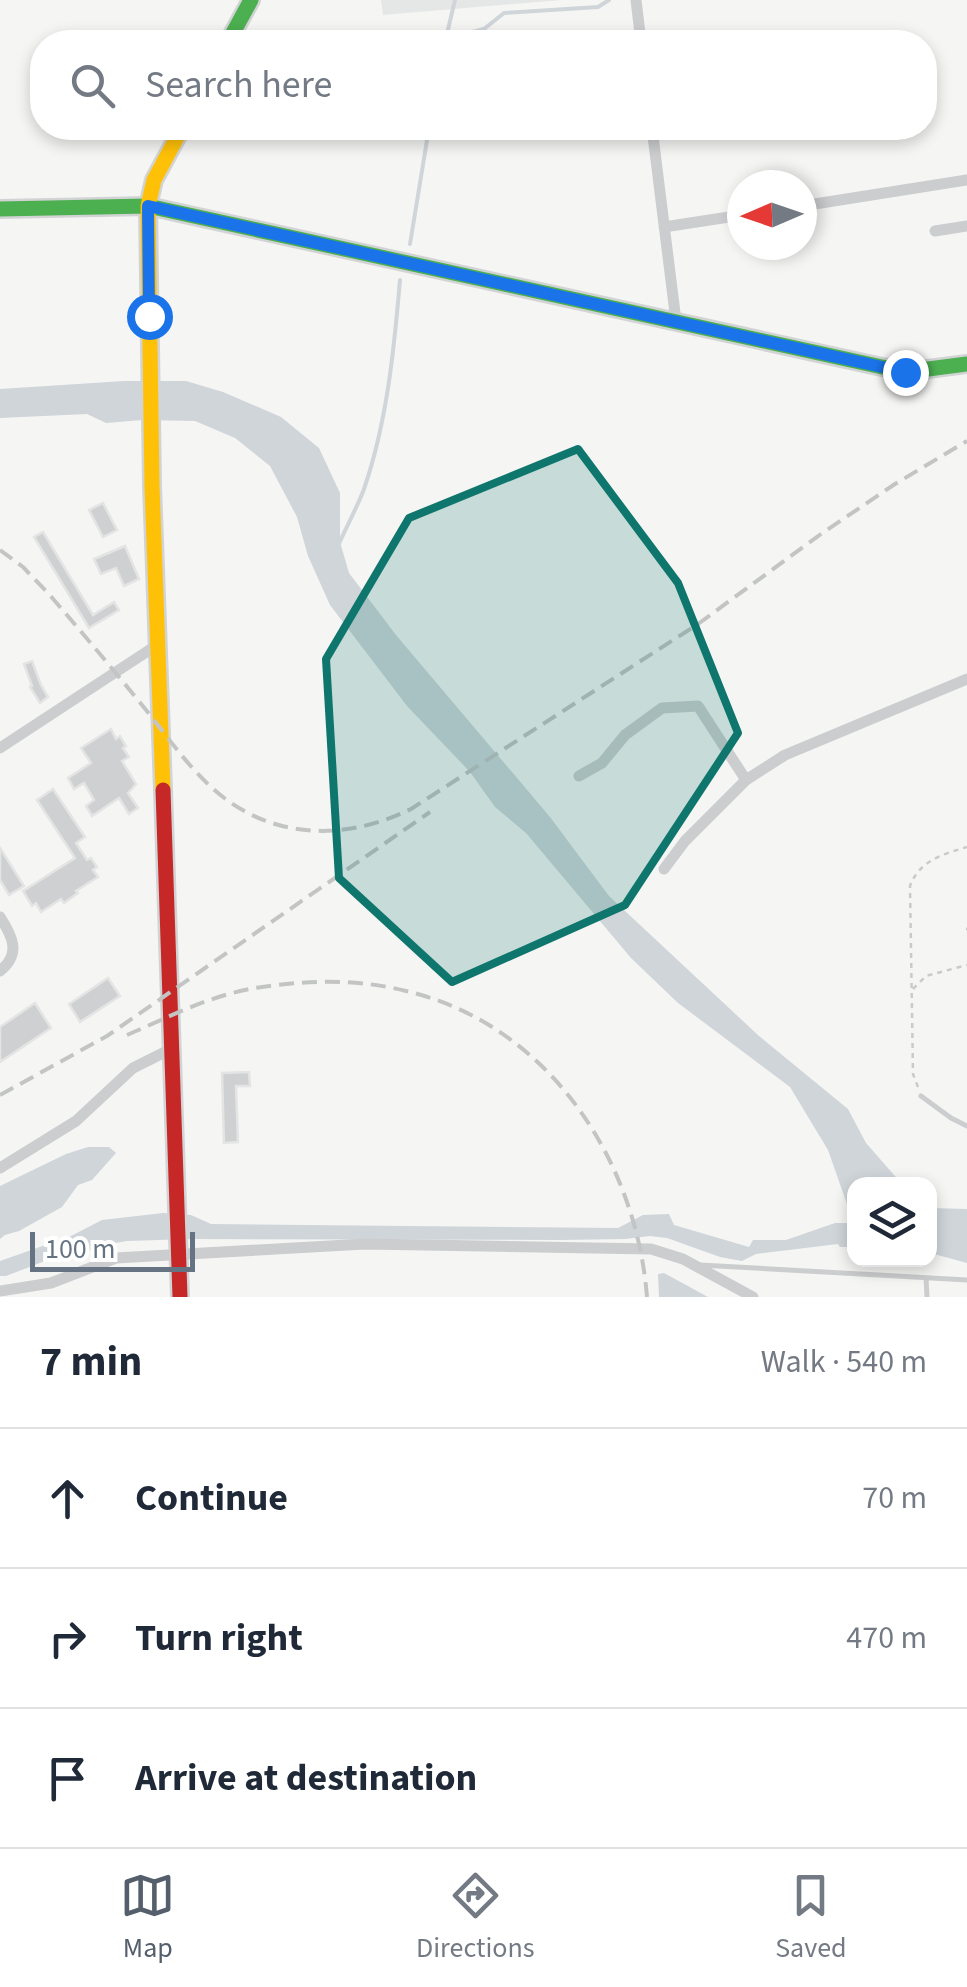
<!DOCTYPE html>
<meta charset="utf-8">
<style>
body{margin:0;font-family:"Source Sans 3",sans-serif;background:#f6f6f7;color:#1f2937}
.controls{position:absolute;right:30px;bottom:30px;display:grid;overflow:hidden;border-radius:20px;box-shadow:0 5px 15px #0003}
.controls button{width:90px;height:90px;display:grid;place-items:center;padding:0;border:0;border-bottom:2px solid #e0e1e3;background:#fff;color:#1f2937;font:50px sans-serif}
.compass{position:absolute;left:727px;top:170px;width:90px;height:90px;border-radius:50%;background:#fff;box-shadow:0 5px 15px #0003;rotate:268deg}
.scale{position:absolute;left:30px;bottom:25px;width:165px;box-sizing:border-box;padding-left:10px;border:5px solid #657383;border-top:0;font-size:28px;line-height:35px;white-space:nowrap;color:#657383;-webkit-text-stroke:8px #fff;paint-order:stroke}
.stop{position:absolute;width:30px;height:30px;margin:-22px;border:8px solid #1a73e8;border-radius:50%;background:#fff}
.stop.end{background:#1a73e8;border-color:#fff;box-shadow:0 2px 10px #0008}
.list{margin:0;padding:0;list-style:none}
h2{display:flex;justify-content:space-between;align-items:center;height:130px;margin:0;padding:0 40px;font-size:42px}
h2 small{font-size:32px;font-weight:400;color:#747a83}
.list li{display:grid;grid-template-columns:65px 1fr auto;gap:30px;align-items:center;box-sizing:border-box;height:140px;padding:0 40px;border-top:2px solid #e0e1e3}
.list b{display:block;font-size:38px;white-space:nowrap}
.list em{font-size:32px;font-style:normal;color:#747a83}
.icon{flex:none;width:55px;height:55px;fill:none;stroke:currentColor;stroke-width:2;stroke-linecap:round;stroke-linejoin:round}
.map{position:relative;flex:none;width:967px;height:1297px;overflow:hidden}
.search{position:absolute;background:#fff;box-shadow:0 5px 15px #0003;left:30px;right:30px;top:30px;height:110px;display:flex;align-items:center;gap:25px;box-sizing:border-box;padding:0 35px;border-radius:40px;color:#747a83;font-size:38px}
.sheet{height:550px;background:#fff}
nav{display:flex;justify-content:space-around;align-items:center;box-sizing:border-box;height:140px;border-top:2px solid #e0e1e3;background:#fff;font-size:28px;color:#747a83}
nav a{display:grid;justify-items:center;gap:5px}
nav .on{color:#555f6b}
.map>svg:first-child{display:block}
.built{fill:#e5e7e6}
.water{fill:#cfd5d9}
.lines{fill:none;stroke-linecap:round;stroke-linejoin:round}
.stream{stroke:#cfd5d9;stroke-width:4}
.building{fill:#cfd0d1;stroke:#e4e4e4;stroke-width:2.5}
.fast-casing{stroke:#d2d3d4;stroke-width:20}
.slow-casing{stroke:#d2d3d4;stroke-width:20}
.jam-casing{stroke:#d2d3d4;stroke-width:20}
.path{stroke:#cacacb;stroke-width:2.5;stroke-dasharray:5 5;stroke-linecap:butt}
.lane{stroke:#cccdcf;stroke-width:5}
.street{stroke:#cccdcf;stroke-width:11}
.fast{stroke:#4caf50;stroke-width:15}
.slow{stroke:#ffc107;stroke-width:15}
.jam{stroke:#c62828;stroke-width:15}
.rail{stroke:#c3c4c4;stroke-width:4;stroke-dasharray:15 8;stroke-linecap:butt}
.route{stroke:#1a73e8;stroke-width:12}
.marked{fill:#0f766e;fill-opacity:0.2;stroke:#0f766e;stroke-width:8;stroke-linejoin:round}
</style>
<div class="map">
<svg width="967" height="1297" viewBox="0 0 967 1297">
<rect width="100%" height="100%" fill="#f5f5f4"/>
<path class="built" d="M381 0H562L383 15Z"/>
<path class="water" d="M124 381H186L223 392 281 417 319 448 340 493V542L349 573 396 635 550 817 609 896 759 1036 848 1109 866 1143 902 1184H854V1215L848 1207 828 1150 790 1087 678 1003 631 958 526 833 495 807 470 772 407 706 330 605 308 556 297 517 270 466 235 438 195 421 142 420 106 423 87 414 0 418V389Z
M88 1147H109L116 1153 92 1180 78 1185 62 1207 19 1231 5 1235 0 1239V1186L66 1154Z
M930 1208 967 1209V1263L930 1253Z
M163 1213 191 1215 211 1224 618 1228 643 1215 669 1214 674 1225 749 1247 753 1240H786L835 1223H854V1247H840L838 1244 756 1254 742 1261 720 1257 667 1238 650 1236 625 1239 560 1240 189 1239 127 1241 103 1245 66 1260 45 1261 6 1276H0V1261L71 1236 102 1220Z
M664 1273 708 1297H659L658 1274Z"/>
<g class="lines">
<path class="stream" d="M445 42 455 0
M455 42 461 35 484 29 504 13 598 7 609 0
M410 244 429 128
M338 546C346 527 357 508 364 489 387 422 394 350 400 280"/>
</g>
<path class="building" d="M103 503 117 530 103 537 89 510Z
M43 532 93 615 114 602 119 610 89 628 34 537Z
M125 546 139 579 124 586 116 568 101 574 94 559Z
M32 661 41 685 48 697 40 703 30 687 32 686 24 664Z
M111 729 116 739 120 736 126 746 123 748 129 757 122 761 136 784 128 793 138 808 129 814 119 798 92 816 86 806 94 800 84 783 74 789 68 778 91 763 81 748Z
M53 789 85 837 76 843 87 860 91 858 97 867 93 870 98 877 76 891 78 893 64 903 61 899 41 912 36 903 32 906 23 891 75 858 37 800Z
M0 848 24 886 9 895 0 880Z
M108 978 120 996 80 1022 69 1004Z
M35 1003 51 1028 0 1062V1027Z
M249 1072 250 1086H236L238 1142 224 1143 222 1073Z"/>
<g class="lines">
<defs>
<path id="fast" d="M228 42 251 0
M0 209 148 206 905 372 967 364"/>
<path id="slow" d="M163 790 152 486 148 206 154 180 182 128"/>
<path id="jam" d="M163 790 180 1297"/>
</defs>
<use href="#fast" class="fast-casing"/>
<use href="#slow" class="slow-casing"/>
<use href="#jam" class="jam-casing"/>
<path class="path" d="M966 929H967
M913 989 926 976 967 965
M918 1087 913 1074 910 886C919 861 943 854 967 847"/>
<path class="lane" d="M921 1096 951 1118 967 1126
M700 1265 967 1280
M926 1278 927 1297"/>
<path class="street" d="M636 0 641 42
M652 128 676 321
M802 206 967 180
M664 227 742 215
M935 231 967 226
M0 748 157 645
M579 776 602 763 625 735 662 708 698 706 746 780
M664 869 685 841 746 780 785 755 967 679
M0 917C13 937 21 954 0 971
M0 1168 76 1121 133 1068 171 1049
M0 1291 51 1283 116 1258 365 1244 651 1249 683 1259 753 1297"/>
<use href="#fast" class="fast"/>
<use href="#slow" class="slow"/>
<use href="#jam" class="jam"/>
<path class="rail" d="M0 550 23 567 48 593C80 630 111 667 142 705 164 732 185 763 211 787 269 840 344 842 411 809L698 624 821 534 895 484 967 441
M127 1035C171 1016 215 993 262 987 310 980 359 979 406 991 547 1024 636 1158 647 1297
M0 1095 107 1036 430 812"/>
</g>
<g class="lines">
<path class="route" d="M149 316 148 206 905 372"/>
</g>
<path class="marked" d="M578 449 678 583 738 733 625 905 452 982 339 878 326 659 409 518Z"/>
</svg>
<div class="controls">
<button><svg class="icon" aria-label="layers" viewBox="0 0 24 24"><path d="M12 4l9 5-9 5-9-5zM3 14l9 5 9-5"/></svg></button>
</div>
<svg class="compass" viewBox="-18 -18 36 36"><path d="M0-13l5 13h-10z" fill="#e53935"/><path d="M0 13l5-13h-10z" fill="#747a83"/></svg>
<div class="scale">100 m</div>
<div class="stop" style="left:149px;top:316px"></div>
<div class="stop end" style="left:905px;top:372px"></div>
<div class="search"><svg class="icon" aria-label="search" viewBox="0 0 24 24"><circle cx="10" cy="10" r="6"/><path d="M15 15l6 6"/></svg>Search here</div>
</div>
<section class="sheet">
<h2>7 min<small>Walk · 540 m</small></h2>
<ul class="list">
<li><svg class="icon" aria-label="ahead" viewBox="0 0 24 24"><path d="M12 20V5M6 11l6-6 6 6"/></svg><div><b>Continue</b></div><em>70 m</em></li>
<li><svg class="icon" aria-label="right" viewBox="0 0 24 24"><path d="M7 20v-9h11M14 6l5 5-5 5"/></svg><div><b>Turn right</b></div><em>470 m</em></li>
<li><svg class="icon" aria-label="arrive" viewBox="0 0 24 24"><path d="M6 21V4h12l-3 4 3 4H6"/></svg><div><b>Arrive at destination</b></div></li>
</ul>
</section>
<nav>
<a class="on"><svg class="icon" aria-label="map" viewBox="0 0 24 24"><path d="M3 6l6-2 6 2 6-2v14l-6 2-6-2-6 2zM9 4v14M15 6v14"/></svg>Map</a>
<a><svg class="icon" aria-label="directions" viewBox="0 0 24 24"><path d="M12 3l9 9-9 9-9-9zM9 14v-3h6M13 9l2 2-2 2"/></svg>Directions</a>
<a><svg class="icon" aria-label="saved" viewBox="0 0 24 24"><path d="M7 4h10v16l-5-4-5 4z"/></svg>Saved</a>
</nav>
